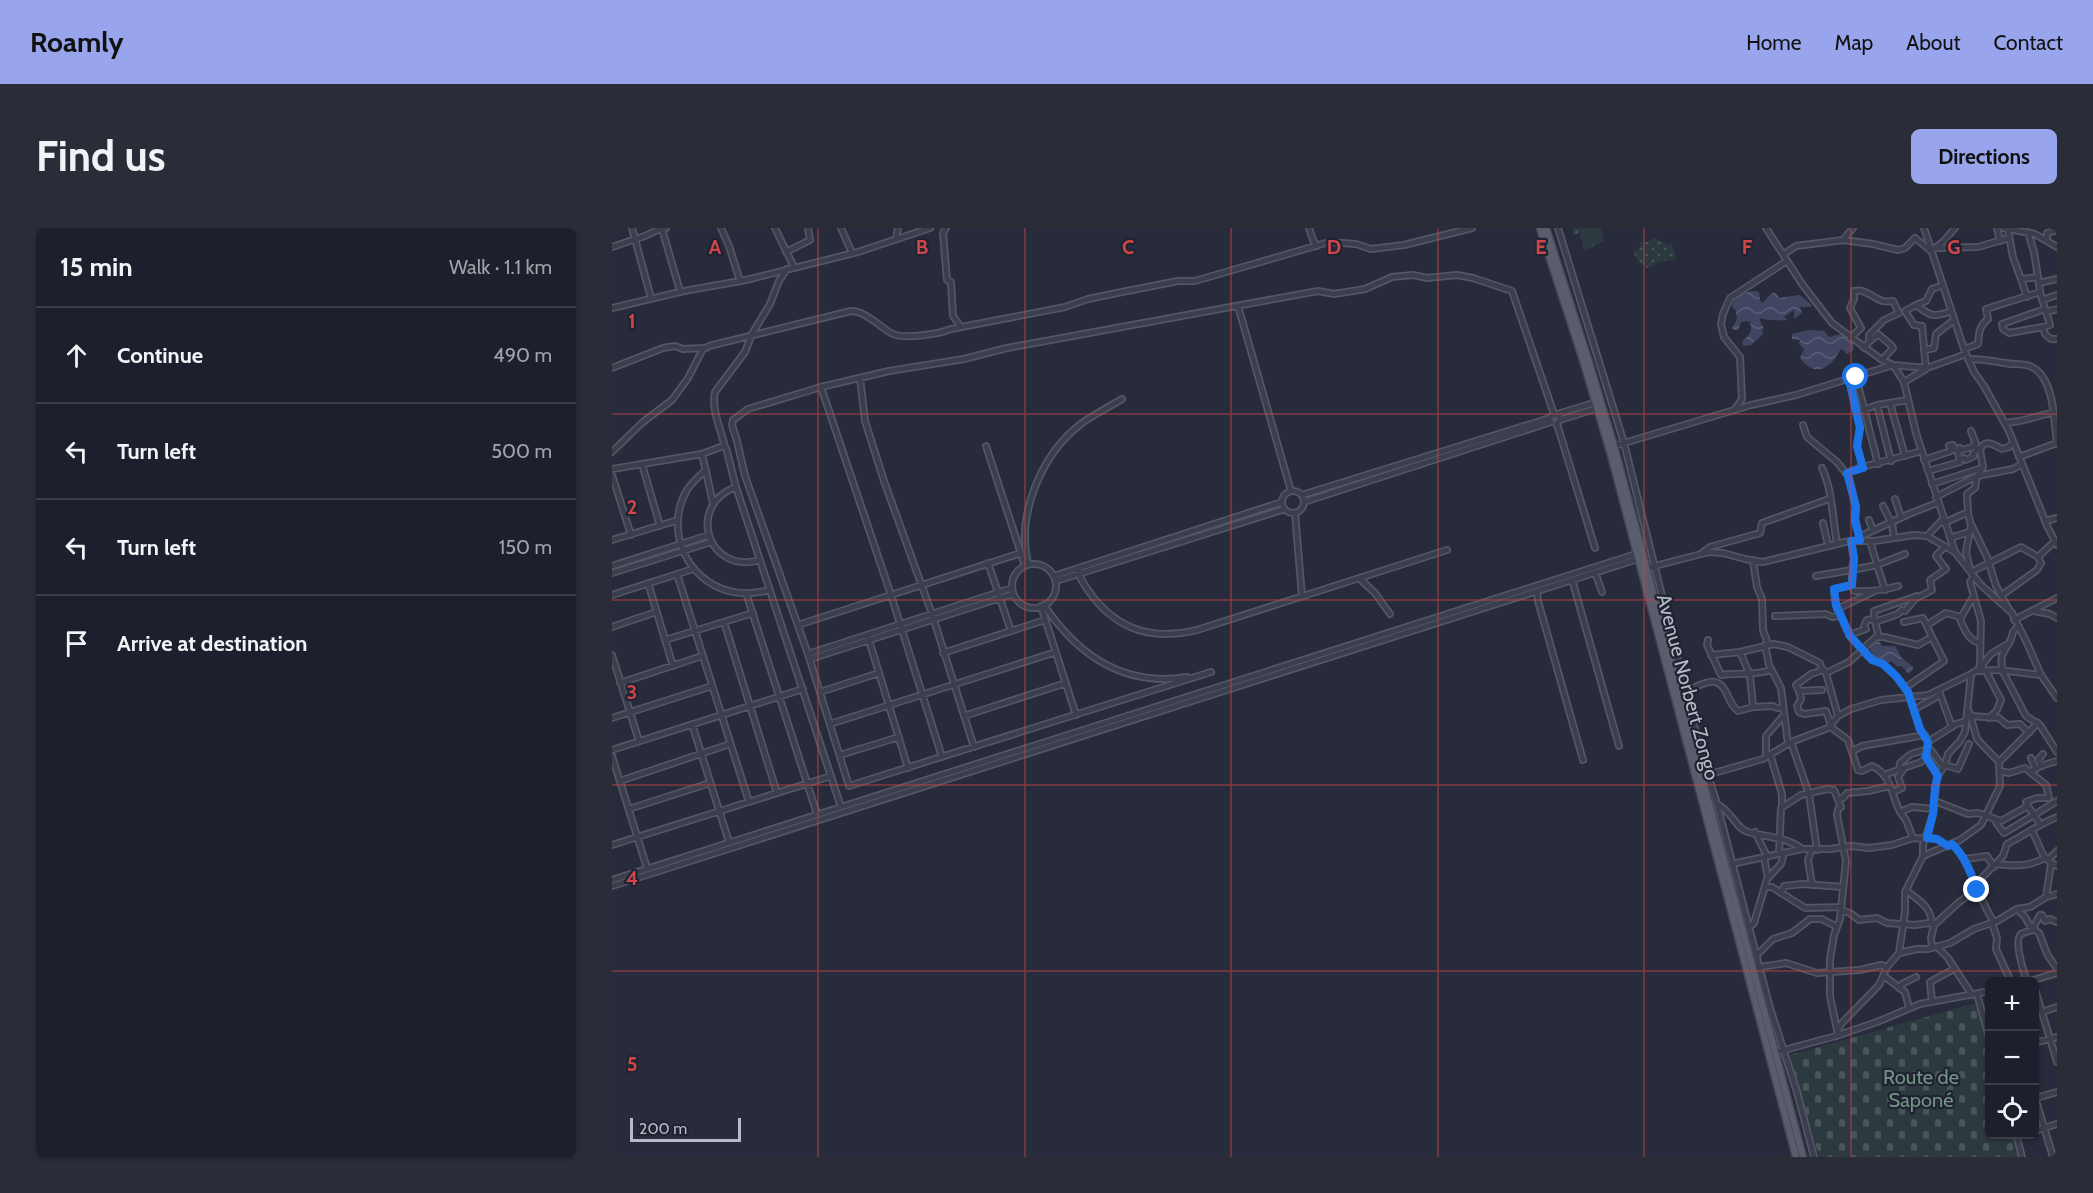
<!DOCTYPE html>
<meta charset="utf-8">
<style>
body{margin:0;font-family:Cabin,sans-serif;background:#2a2d38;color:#f1f3f6}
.controls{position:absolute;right:18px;bottom:18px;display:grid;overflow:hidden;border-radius:9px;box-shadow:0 2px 4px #0004}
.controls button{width:54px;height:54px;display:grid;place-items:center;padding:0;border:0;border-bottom:2px solid #3b3e48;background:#1d202c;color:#f1f3f6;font:30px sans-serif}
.scale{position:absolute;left:18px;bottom:15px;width:111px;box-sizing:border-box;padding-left:6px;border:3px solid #b7b9c7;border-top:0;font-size:16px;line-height:21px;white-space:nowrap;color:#b7b9c7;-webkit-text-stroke:4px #202331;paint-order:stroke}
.stop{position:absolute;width:18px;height:18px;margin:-14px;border:4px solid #1a73e8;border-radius:50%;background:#fff}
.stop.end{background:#1a73e8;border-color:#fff;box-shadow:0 2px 6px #0008}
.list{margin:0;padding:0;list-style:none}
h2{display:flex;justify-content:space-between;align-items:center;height:78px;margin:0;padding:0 24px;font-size:26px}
h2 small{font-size:20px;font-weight:400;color:#a0a3a9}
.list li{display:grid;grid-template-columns:39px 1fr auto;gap:18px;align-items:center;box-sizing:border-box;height:96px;padding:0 24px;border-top:2px solid #3b3e48}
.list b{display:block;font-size:22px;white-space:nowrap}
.list em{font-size:20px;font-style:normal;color:#a0a3a9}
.icon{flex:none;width:33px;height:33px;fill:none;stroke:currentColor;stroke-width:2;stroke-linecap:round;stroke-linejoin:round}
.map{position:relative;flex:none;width:1445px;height:929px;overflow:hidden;border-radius:9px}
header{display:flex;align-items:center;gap:36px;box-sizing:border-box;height:84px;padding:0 30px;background:#98a4eb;color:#111}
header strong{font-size:28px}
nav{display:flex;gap:33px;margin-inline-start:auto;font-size:21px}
.intro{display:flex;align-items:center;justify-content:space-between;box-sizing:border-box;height:144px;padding:0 36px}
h1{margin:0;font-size:42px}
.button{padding:15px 27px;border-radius:9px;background:#98a4eb;color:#111;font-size:21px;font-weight:700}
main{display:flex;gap:36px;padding:0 36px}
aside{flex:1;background:#1d202c;border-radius:9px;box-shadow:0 2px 4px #0004}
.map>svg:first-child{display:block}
.green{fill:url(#green-dots)}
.forest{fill:url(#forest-firs)}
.cemetery{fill:url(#cemetery-stones)}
.water{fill:url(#water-waves)}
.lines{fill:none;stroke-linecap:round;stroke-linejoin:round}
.minor-casing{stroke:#535664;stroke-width:8}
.major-casing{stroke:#444755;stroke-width:9}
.minor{stroke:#3b3e4c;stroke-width:4.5}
.major{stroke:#595d6c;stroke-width:6}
.route{stroke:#1a73e8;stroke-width:8}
.grid{fill:none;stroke:#d04548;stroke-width:1.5;stroke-opacity:0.55}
.labels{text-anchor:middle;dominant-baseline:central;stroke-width:4.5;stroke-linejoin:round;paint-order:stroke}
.street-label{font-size:20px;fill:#b7b9c7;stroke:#202331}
.park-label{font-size:20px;fill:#719582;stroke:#202331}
.grid-label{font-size:20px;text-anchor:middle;font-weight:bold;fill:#d04548;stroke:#202331;stroke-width:4.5;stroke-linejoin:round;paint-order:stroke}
</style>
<header>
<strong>Roamly</strong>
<nav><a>Home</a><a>Map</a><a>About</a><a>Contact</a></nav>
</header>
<div class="intro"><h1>Find us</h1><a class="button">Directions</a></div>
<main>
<aside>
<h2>15 min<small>Walk · 1.1 km</small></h2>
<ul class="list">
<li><svg class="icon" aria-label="ahead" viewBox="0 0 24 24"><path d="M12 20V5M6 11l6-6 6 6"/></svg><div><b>Continue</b></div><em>490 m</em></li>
<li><svg class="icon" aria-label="left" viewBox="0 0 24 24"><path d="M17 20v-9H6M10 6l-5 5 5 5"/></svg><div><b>Turn left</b></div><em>500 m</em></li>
<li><svg class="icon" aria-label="left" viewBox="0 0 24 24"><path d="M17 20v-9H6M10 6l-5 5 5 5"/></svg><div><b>Turn left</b></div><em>150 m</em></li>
<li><svg class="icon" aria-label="arrive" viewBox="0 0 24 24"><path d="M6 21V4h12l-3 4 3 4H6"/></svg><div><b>Arrive at destination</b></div></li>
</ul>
</aside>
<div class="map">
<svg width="1445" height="929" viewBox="0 0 1445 929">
<defs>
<pattern id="green-dots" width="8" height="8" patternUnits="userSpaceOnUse" patternTransform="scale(1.5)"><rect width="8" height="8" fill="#2c3a40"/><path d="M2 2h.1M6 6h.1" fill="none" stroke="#48545a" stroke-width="1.8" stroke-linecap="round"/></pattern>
<pattern id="forest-firs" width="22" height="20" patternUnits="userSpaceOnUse" patternTransform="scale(1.5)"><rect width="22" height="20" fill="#2c3a40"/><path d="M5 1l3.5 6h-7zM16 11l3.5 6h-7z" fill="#48545a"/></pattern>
<pattern id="cemetery-stones" width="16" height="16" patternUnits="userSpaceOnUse" patternTransform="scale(1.5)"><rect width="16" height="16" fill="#2c3a40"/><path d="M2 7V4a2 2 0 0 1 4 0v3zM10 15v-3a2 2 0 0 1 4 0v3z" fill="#48545a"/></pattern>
<pattern id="water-waves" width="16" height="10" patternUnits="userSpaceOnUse" patternTransform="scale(1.5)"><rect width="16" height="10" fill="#404662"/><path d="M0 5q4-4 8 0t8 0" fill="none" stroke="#595f77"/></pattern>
</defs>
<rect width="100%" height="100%" fill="#272b3b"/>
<path class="green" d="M1043 10 1056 17 1059 15 1064 29 1062 32 1048 33 1036 40 1027 35 1021 24 1027 21 1029 14H1035Z"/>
<path class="forest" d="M960 0H989L992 13 972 23 968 5 962 6Z"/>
<path class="cemetery" d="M1364 775 1377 823 1378 906 1401 907 1407 929H1207L1178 827Z"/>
<path class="water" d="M1140 63 1147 64 1148 72 1150 75 1160 65H1164L1167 70 1187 67 1200 77 1198 79H1188L1190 85 1182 91V82L1172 89 1175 91 1174 92C1168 93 1153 92 1148 90L1149 96 1152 100 1150 102 1151 106 1139 117 1131 118 1130 114C1136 106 1141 107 1138 94L1135 93 1129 94 1126 102H1122L1120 100C1125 91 1126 93 1123 81L1120 79C1121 66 1130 66 1140 63Z
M1196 102 1212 103 1217 109 1229 106 1241 115 1242 122 1235 126 1230 121 1228 122C1219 141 1202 150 1188 130L1192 121 1187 116 1188 112 1180 111V106Z
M1265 410 1270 418H1283L1290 430 1301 439V442L1296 446 1290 438 1286 439 1279 433 1276 435 1269 433 1258 423 1260 414Z"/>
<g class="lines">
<defs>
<path id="minor" d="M20 0 39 70
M54 0 50 1 68 63
M109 0 117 18 128 53
M163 0 182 39
M229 0 240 25
M334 0 331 5 335 52 339 54 341 88 349 99
M697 0 701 12 705 18
M946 0 1012 215 1089 525 1105 576 1158 780 1185 864 1202 929
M1154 0 1190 56 1220 95 1270 132 1281 137 1315 140 1354 126
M1312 0 1352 121 1362 144 1372 158 1397 203 1436 300 1445 317
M1385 0 1388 13
M1391 0 1423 6 1445 19
M1396 2 1401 29 1409 51 1426 49 1422 24 1416 4
M284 11 286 0
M1435 11V5L1445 2
M1231 12 1261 16 1286 22 1293 20 1303 10 1319 23 1331 14 1343 0
M0 19 33 8 50 0
M1324 20 1366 19 1397 10
M174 24 198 12 196 0
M1172 26 1184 18 1231 12 1241 0
M1426 49 1428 64 1438 97 1431 99 1433 106 1439 111H1445
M1409 51 1415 69
M1427 55 1445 51
M1430 72 1445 67
M1304 77 1314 73 1320 61 1331 57
M626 78 679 263
M0 80 72 63 134 52 246 24 318 0
M1434 84 1445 81
M1431 99 1397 105 1391 101 1390 96 1433 81
M1238 110 1249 100 1238 80 1242 71V63C1254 60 1261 71 1271 73 1273 74 1280 73 1281 73L1287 85
M1257 114 1266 106 1280 118 1281 120 1270 132
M1252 120 1257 114V107L1272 92 1287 85
M1352 121 1366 116C1367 105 1367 98 1376 91L1374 81 1428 64
M1313 122 1322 120 1324 106 1342 92
M1356 131C1369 131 1380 133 1393 135 1402 137 1412 135 1420 139 1443 151 1442 194 1445 216
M0 140 51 120 63 118 71 121 94 120
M1244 149 1266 236
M248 150 253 193 272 253 320 386 362 519
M1237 151 1248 200 1245 218 1251 240
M1292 154 1314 141 1310 98 1302 97 1293 83 1304 77C1318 88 1322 90 1339 83
M209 159 279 367 330 529
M1278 175 1293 228
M1265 177 1296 172
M1123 181 1130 171 1128 129 1112 109 1109 96 1111 86 1118 70 1175 33
M1251 182 1265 177 1279 233
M939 188 985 174
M948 192 986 180
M1393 195 1408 193 1442 184
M944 196 948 192 947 187
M945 196 983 320
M1191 197 1195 209 1225 234 1237 249 1244 279 1243 289 1248 312
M1359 203 1364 216H1362
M374 218 413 338
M1002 218 1139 177 1184 167 1281 137 1292 154 1304 205 1343 324
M113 219C109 202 99 181 103 164L133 124 140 106 158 76 167 53 175 41
M0 224 31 194 60 172 76 150 91 121 97 118 239 83C253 83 267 98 279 105 290 112 327 106 339 101L453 79 476 71 505 65 566 53H583L717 14 744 16 759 21 792 17 860 0
M90 226 101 275
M1407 229 1445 215
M1312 232 1339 223 1337 218 1341 217 1343 222 1348 220
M30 236 48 298
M1210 240C1221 264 1220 289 1225 315
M1315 240 1316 243 1348 234C1346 229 1347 226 1346 223L1364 218 1365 222 1361 226 1362 228 1354 232 1352 230 1347 232
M0 241 90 226 111 218 114 220 124 259 229 579
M94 242C87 248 80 254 75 262 52 301 74 352 117 363 131 367 144 365 158 362
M1235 245 1247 240 1310 223
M0 247 19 307
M1320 256 1370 240
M124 259C74 277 95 347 148 332
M670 274a11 11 0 1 1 22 0a11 11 0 1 1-22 0Z
M690 267 938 190
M1324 269 1365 248 1401 241 1410 236
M1283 271 1289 289
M692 274 939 194
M1271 278 1279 294
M683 285 690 368
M1257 292 1261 302
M1433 293 1445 290
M1280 294 1282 310
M1211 295 1216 317
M1332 295 1356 284
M1360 298 1375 329 1384 358 1398 383
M1315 308 1331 291
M1247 309 1297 286 1325 275
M1338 310 1357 304
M0 312 66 292
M1258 313 1265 337 1293 326
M1090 325 1098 319 1148 305 1150 295 1217 271
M1141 333 1145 359 1150 371 1151 402 1156 416
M376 335 399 403
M400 358a22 22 0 1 1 44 0a22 22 0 1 1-44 0Z
M416 336C404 287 429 226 470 195 483 186 497 179 510 171
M0 338 97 307
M1039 339 1097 324 1111 325 1133 331 1151 334 1237 313H1262L1302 307 1315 308 1343 324 1368 356 1400 385 1415 415 1429 447 1445 470
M466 341C467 351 475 361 481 369 509 404 543 412 585 402L835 322
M1358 342 1354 324 1359 297 1356 286 1355 266 1363 260 1365 248 1371 239 1368 222C1373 210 1382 217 1390 221L1397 219 1401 214
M983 344 990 364
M1359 344 1409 319 1426 329
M0 345 99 314
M65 346 137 574
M442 348 670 274
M1204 348 1240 342 1242 331 1239 313
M747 350 763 365 778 386
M963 351 961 355 1007 518
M444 353 673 281
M36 355 61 438
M1240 357 1222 361 1224 377 1238 408 1256 428 1271 436 1284 448 1296 464 1308 501 1316 512V521L1319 522 1331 539
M1273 362 1265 337 1240 342V359L1242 363C1258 364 1270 363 1286 358
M925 363 926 373 971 532
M134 365 205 586
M0 367 81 341
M1390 367 1425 342 1429 335 1426 329 1443 313
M1361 369 1348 391C1352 401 1356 412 1368 415
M432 377C466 428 513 459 575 449
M429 378 464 487
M1225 381 1261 364
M1422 383 1438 386 1445 390
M1163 388 1214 386 1220 389 1229 387
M1402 392 1445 370
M112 394 165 565
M1292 394 1311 390 1320 409
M186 397 409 325
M1315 397 1334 385 1349 389
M0 399 44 384
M1237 407 1254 401 1252 398 1255 392 1262 391V383L1305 368
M256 409 296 540
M1267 409 1263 394 1286 386 1290 382 1293 383 1303 371 1320 362 1318 352 1334 341 1324 328 1332 319
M53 412 141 385
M1096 412 1095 417 1109 447C1127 444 1142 448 1159 442
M1153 417 1157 437 1169 460 1176 516
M1128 424 1138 447 1141 479 1161 478 1165 480H1171
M331 425 433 392
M196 426 400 360
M0 427 27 513
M1099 427 1128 424 1162 416 1176 419 1208 435 1209 439 1214 445 1226 488
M198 431 401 366
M1371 439 1370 437 1379 426 1394 417
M1390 442 1414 488 1428 497 1445 524
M1391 442C1386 426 1394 423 1399 411 1401 405 1400 403 1406 399
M1365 443 1387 442 1429 447
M1374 443 1389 472 1385 482 1377 490
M599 444 237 558 196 426 133 248 125 213 120 197 121 192 136 181 209 159 277 143 352 131 395 120 706 63 722 66 753 61 780 49 801 47 815 50 845 47 861 50 900 63 942 186
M1214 445 1237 434 1264 409H1272L1306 417 1320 409 1332 433 1293 460
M8 455 90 428
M1210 462 1187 463 1184 457 1199 446 1211 442
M1073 463C1091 457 1105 444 1115 466 1118 473 1120 478 1126 483L1141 479
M1187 463 1189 471 1185 478 1187 484 1192 486 1214 483 1220 500 1236 512 1246 542 1250 543 1260 538C1279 546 1280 568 1288 584L1300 579 1322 581
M1327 463 1340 499
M208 464 267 445
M1303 481 1328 467
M352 488 454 455
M1359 488 1387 490 1395 497 1408 496 1417 505
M0 490 100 458
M80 496 117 614
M218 496 444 424
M1179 514 1197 566 1205 622
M1316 514 1344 496 1354 493
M0 522 191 461
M1241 523 1250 518 1313 507
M1158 526 1170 566V579
M228 527 287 509
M0 528 35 640
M1154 529V508L1172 487
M1314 529 1326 548
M1419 530 1424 541
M1387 534 1426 495
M1333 537 1346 541 1357 516
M1430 538 1426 532 1431 526
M1418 544 1428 538 1445 533
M1095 547 1151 531 1179 514 1216 500 1226 488 1239 481 1269 472 1316 467 1359 446
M1272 547 1309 534 1313 530 1316 521 1299 526 1288 535 1287 542
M8 553 118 516
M1281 564 1290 560 1286 549 1291 542
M1226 571 1231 570 1235 565 1256 563 1278 558
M1323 573 1356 586 1366 585 1389 593 1416 578 1414 574 1425 570H1437L1434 557 1413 540 1397 545 1388 543
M1105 576C1120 583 1124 601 1136 604 1153 609 1176 609 1190 621
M1416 578 1422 587 1445 573
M17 581 98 555
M1288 584 1294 592 1301 610
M1383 591 1385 596 1392 605 1422 587 1428 596
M1419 602C1430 617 1425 628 1445 638
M1143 604 1155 628
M1315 610 1325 611 1336 618
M1340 616C1361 637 1365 670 1382 694
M0 617 219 548
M1200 621 1196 632 1200 657
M1167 626 1169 580 1189 567 1215 561 1222 562 1229 579 1226 581 1225 587 1234 633 1228 691 1222 707 1218 732V768L1225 802
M1311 628 1348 612 1369 597 1388 558 1387 534 1365 511 1357 483
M1152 629 1156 650
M1353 631 1375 628 1382 639
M1436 632 1445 623
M1120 636 1190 621H1218L1240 618 1257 620 1280 617 1301 610 1314 611
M1384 636C1402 638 1416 639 1433 630
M0 652 1027 325
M1363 657 1391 628 1395 616C1413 607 1427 596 1445 589
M0 658 1029 330
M1153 659H1160L1193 680 1229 679
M1294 662C1306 672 1319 678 1320 696
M1169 665 1172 658 1191 656 1231 659
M1434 669 1439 636
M1405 681 1413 689 1418 698 1427 705 1435 726 1445 741
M1229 682 1238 685 1247 692 1265 690 1275 695 1303 697 1317 695 1322 697
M1380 695 1385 710 1384 721 1399 754
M1137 700 1142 695 1155 651 1169 636 1172 625
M1421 700 1428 687H1430L1433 693 1438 691 1445 694
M1325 719 1336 730 1360 767
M1320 720 1319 710 1322 697 1346 675 1365 661
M1287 725 1305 721H1316L1338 715 1362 701 1385 693 1405 681 1418 679 1434 669 1445 666
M1145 727 1161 711 1180 705 1198 691H1210L1225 699
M1148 739 1174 735 1205 745 1248 742 1269 737 1275 739
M1272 748 1293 764 1297 780
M1415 754C1412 745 1401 712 1409 706 1412 704 1419 703 1423 701
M1415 754 1445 745
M1422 758 1445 834
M1287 760 1290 756 1304 749
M1365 766 1378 813
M1320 774 1318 754 1342 741
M1430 784 1445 779
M1224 808 1229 796 1267 757 1275 739 1287 725 1293 684V664L1311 628V617L1321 586 1325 549 1333 537 1336 526 1348 513 1353 504 1359 446 1367 441 1368 436 1369 393 1358 354 1362 348
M1422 815 1445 809
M1157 826 1224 808 1265 794 1308 776 1378 763
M1422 866 1441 929
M1424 870 1445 864
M1422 903 1445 896
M1404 906 1410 929"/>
<path id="major" d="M928 0 971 132 999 227 1184 929
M934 0 976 131 1002 218 1191 929"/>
</defs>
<use href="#minor" class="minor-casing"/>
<use href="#major" class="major-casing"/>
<use href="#minor" class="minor"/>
<use href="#major" class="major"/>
</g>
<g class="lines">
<path class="route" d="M1244 149 1237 151 1248 200 1245 218 1251 240 1235 245 1244 279 1243 293 1248 312 1239 313 1242 330 1240 357 1222 361 1224 377 1238 408 1260 432 1271 436 1284 448 1296 464 1308 501 1316 514 1314 529 1326 548 1323 559 1321 586 1315 610 1325 611 1336 618 1340 616C1353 628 1359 645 1365 662"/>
</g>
<path class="grid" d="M206 0V929M413 0V929M619 0V929M826 0V929M1032 0V929M1239 0V929M0 186H1445M0 372H1445M0 557H1445M0 743H1445"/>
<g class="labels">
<g class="street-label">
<text transform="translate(1076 459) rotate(75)">Avenue Norbert Zongo</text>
</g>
<g class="park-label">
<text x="1309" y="849">Route de<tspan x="1309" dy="23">Saponé</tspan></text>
</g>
</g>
<g class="grid-label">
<text x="103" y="26">A</text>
<text x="310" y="26">B</text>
<text x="516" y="26">C</text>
<text x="722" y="26">D</text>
<text x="929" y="26">E</text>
<text x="1135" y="26">F</text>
<text x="1342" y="26">G</text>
<text x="20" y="100">1</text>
<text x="20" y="286">2</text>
<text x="20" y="471">3</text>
<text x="20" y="657">4</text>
<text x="20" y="843">5</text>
</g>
</svg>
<div class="controls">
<button>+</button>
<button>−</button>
<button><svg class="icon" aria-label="locate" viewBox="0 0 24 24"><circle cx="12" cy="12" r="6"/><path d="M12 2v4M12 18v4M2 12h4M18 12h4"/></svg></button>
</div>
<div class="scale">200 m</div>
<div class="stop" style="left:1244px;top:149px"></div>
<div class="stop end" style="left:1365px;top:662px"></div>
</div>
</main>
